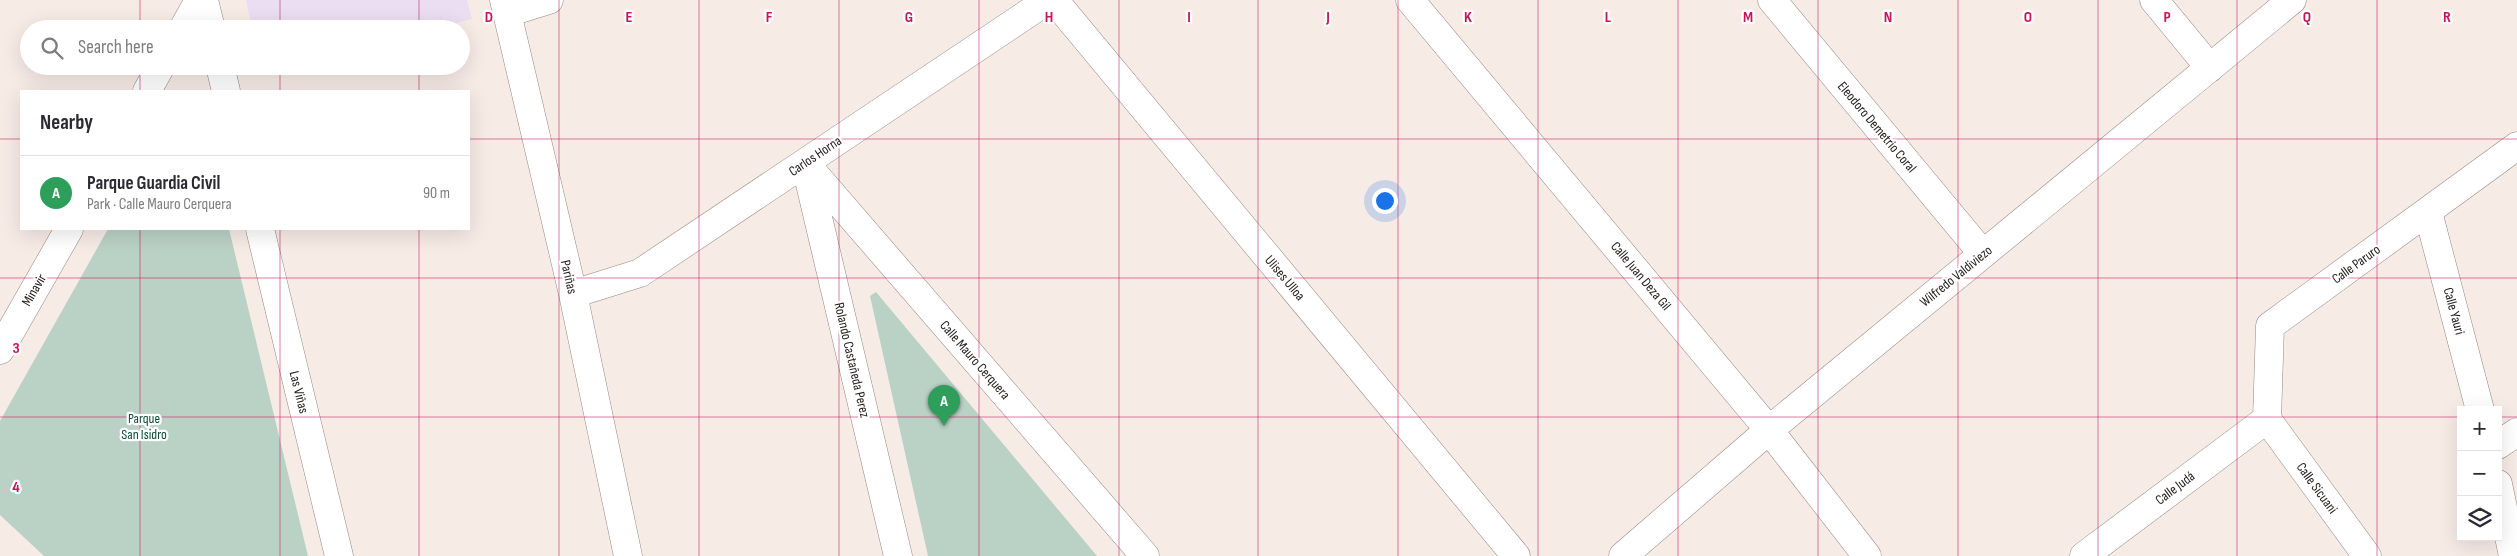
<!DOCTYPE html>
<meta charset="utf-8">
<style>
body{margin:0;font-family:"Sofia Sans Condensed",sans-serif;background:#f7f7f7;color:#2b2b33}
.controls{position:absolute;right:15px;bottom:15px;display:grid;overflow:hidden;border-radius:0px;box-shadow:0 5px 20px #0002}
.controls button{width:45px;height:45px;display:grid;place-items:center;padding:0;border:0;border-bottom:1px solid #e1e1e2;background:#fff;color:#2b2b33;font:25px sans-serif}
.you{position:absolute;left:1384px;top:200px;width:18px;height:18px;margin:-12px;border:4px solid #fff;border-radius:50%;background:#1a73e8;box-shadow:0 0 0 8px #1a73e833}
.badge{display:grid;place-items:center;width:32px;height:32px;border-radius:50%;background:#737922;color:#fff;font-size:16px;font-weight:700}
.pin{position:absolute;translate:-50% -41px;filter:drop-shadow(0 1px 2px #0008)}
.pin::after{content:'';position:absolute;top:26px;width:18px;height:15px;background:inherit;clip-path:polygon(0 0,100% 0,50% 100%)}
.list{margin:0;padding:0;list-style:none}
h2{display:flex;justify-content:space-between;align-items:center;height:65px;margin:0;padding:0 20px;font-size:21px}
h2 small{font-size:16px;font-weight:400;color:#7c7c81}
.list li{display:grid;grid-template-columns:32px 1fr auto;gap:15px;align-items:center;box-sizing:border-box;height:75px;padding:0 20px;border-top:1px solid #e1e1e2}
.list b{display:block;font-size:19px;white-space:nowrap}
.list p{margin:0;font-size:16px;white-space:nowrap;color:#7c7c81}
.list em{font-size:16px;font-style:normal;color:#7c7c81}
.icon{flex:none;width:28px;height:28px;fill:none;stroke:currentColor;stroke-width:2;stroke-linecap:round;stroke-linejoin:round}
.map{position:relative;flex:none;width:2517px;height:556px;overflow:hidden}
.search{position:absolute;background:#fff;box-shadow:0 5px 20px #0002;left:20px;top:20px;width:450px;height:55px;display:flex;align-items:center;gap:12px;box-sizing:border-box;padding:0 18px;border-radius:28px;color:#7c7c81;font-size:19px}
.panel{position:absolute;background:#fff;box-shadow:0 5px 20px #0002;left:20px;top:90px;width:450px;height:140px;border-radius:0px}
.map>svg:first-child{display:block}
.education{fill:#ebdef2}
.green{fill:#bad1c6}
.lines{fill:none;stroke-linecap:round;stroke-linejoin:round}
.street-casing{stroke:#938883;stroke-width:29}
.street{stroke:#fff;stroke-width:28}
.grid{fill:none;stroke:#c2185b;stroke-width:1;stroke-opacity:0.55}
.labels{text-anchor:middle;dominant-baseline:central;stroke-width:4.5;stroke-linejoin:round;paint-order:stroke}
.street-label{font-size:14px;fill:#25211f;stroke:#fff}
.park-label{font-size:14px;fill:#094a34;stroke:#fff}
.grid-label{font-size:16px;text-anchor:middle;font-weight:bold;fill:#c2185b;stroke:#fff;stroke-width:4.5;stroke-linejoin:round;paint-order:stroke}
</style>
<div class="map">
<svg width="2517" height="556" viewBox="0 0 2517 556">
<rect width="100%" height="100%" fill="#f7ebe6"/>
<path class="education" d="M246 0H467L472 19 429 29H252Z"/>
<path class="green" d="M108 229H229L308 556H44L0 515V421Z
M876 292 1097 556H928L870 296Z"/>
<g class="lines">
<defs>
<path id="street" d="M204 0 211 29
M504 0 573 294 628 556
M1054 0 1516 556
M1410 0 1769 430 1867 556
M1772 0 1983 254
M2154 0 2210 68
M507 13 549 0
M183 29 199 0
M220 66 226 91
M147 91 161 66
M805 163 1145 556
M806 167 898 556
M2428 212 2480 410
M260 229 339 556
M573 294 640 273 1048 0
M0 350 69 229
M2267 419 2270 326 2517 146
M2267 419 2367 556
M2498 445 2517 432
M2498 484 2513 556
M1623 556 1769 430 2292 0
M2084 556 2267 419"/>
</defs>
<use href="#street" class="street-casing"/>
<use href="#street" class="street"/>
</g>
<path class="grid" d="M140 0V29M280 0V29M419 0V29M559 0V556M699 0V556M839 0V556M979 0V556M1119 0V556M1258 0V556M1398 0V556M1538 0V556M1678 0V556M1818 0V556M1958 0V556M2098 0V556M2237 0V556M2377 0V556M140 66V91M280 66V91M419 66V91M0 139H21M469 139H2517M140 229V556M280 229V556M419 229V556M0 278H2517M0 417H2461M2498 417H2517"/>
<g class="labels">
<g class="street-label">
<text transform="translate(1877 127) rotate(50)">Eleodoro Demetrio Coral</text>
<text transform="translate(815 156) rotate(-34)">Carlos Horna</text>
<text transform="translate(2356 264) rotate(-36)">Calle Paruro</text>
<text transform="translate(1641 276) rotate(50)">Calle Juan Deza Gil</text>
<text transform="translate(1956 276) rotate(-39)">Wilfredo Valdiviezo</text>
<text transform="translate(569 277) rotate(77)">Pariñas</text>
<text transform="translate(1285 278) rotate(50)">Ulises Ulloa</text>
<text transform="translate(34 290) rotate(-60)">Minavir</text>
<text transform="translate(2454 311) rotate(75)">Calle Yauri</text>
<text transform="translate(852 360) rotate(77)">Rolando Castañeda Perez</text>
<text transform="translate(975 360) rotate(49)">Calle Mauro Cerquera</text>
<text transform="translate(299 392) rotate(76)">Las Viñas</text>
<text transform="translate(2175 488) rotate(-37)">Calle Judá</text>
<text transform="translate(2317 488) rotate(54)">Calle Sicuani</text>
</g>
<g class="park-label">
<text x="144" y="418">Parque<tspan x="144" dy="16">San Isidro</tspan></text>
</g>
</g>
<g class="grid-label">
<text x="489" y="22">D</text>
<text x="629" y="22">E</text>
<text x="769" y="22">F</text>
<text x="909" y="22">G</text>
<text x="1049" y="22">H</text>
<text x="1189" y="22">I</text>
<text x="1328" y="22">J</text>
<text x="1468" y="22">K</text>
<text x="1608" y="22">L</text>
<text x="1748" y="22">M</text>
<text x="1888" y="22">N</text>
<text x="2028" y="22">O</text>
<text x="2167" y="22">P</text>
<text x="2307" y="22">Q</text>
<text x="2447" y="22">R</text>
<text x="16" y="353">3</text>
<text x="16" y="492">4</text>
</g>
</svg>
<div class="controls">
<button>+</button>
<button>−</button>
<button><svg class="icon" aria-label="layers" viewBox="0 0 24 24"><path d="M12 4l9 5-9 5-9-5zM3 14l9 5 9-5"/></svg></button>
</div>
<div class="you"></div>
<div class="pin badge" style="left:944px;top:426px;background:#2e9e5b">A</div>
<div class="search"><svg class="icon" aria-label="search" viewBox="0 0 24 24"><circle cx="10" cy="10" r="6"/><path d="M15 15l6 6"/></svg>Search here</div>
<section class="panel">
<h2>Nearby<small></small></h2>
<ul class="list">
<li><span class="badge" style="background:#2e9e5b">A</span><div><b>Parque Guardia Civil</b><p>Park · Calle Mauro Cerquera</p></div><em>90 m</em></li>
</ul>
</section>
</div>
